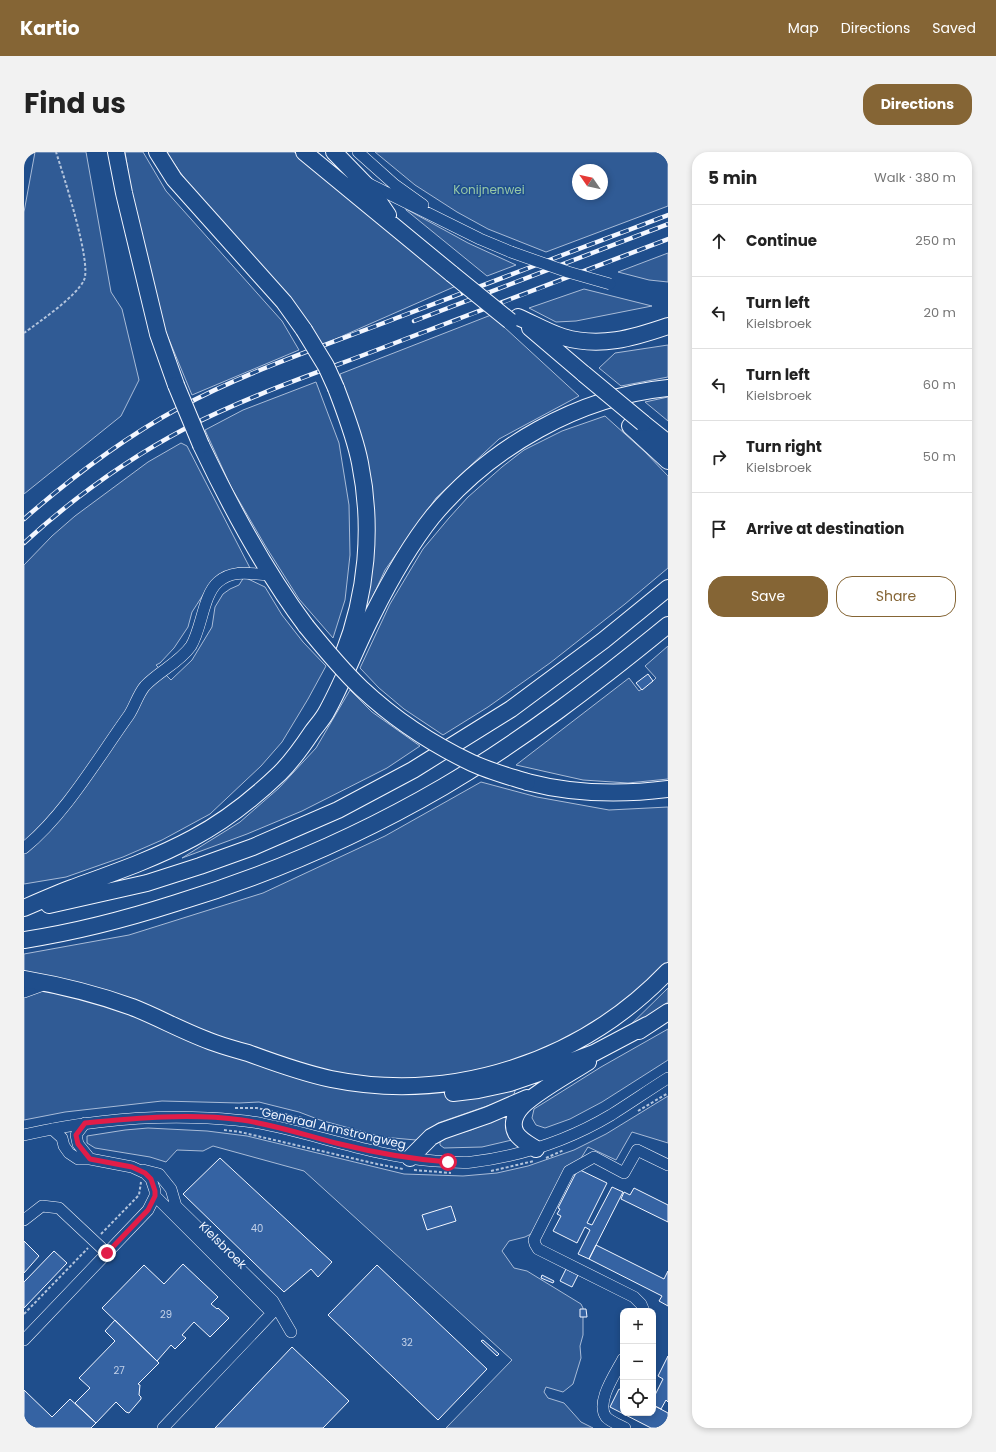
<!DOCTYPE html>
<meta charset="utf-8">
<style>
body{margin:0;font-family:Poppins,sans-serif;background:#f2f2f2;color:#222}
.controls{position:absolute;right:12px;bottom:12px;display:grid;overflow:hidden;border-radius:8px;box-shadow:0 2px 6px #0003}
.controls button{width:36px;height:36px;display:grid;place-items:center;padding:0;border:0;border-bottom:1px solid #e0e0e0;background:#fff;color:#222;font:20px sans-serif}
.compass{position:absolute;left:548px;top:12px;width:36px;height:36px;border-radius:50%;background:#fff;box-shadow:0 2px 6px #0003;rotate:304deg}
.stop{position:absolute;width:12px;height:12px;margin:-9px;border:3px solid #e11d48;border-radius:50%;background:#fff}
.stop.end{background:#e11d48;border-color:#fff;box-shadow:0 1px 4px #0008}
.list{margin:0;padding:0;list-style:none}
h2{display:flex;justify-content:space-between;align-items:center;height:52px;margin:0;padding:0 16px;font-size:17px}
h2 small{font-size:13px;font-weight:400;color:#767676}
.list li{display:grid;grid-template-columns:26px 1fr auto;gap:12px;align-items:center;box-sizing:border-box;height:72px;padding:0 16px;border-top:1px solid #e0e0e0}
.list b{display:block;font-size:15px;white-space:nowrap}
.list p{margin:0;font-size:13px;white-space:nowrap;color:#767676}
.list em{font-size:13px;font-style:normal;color:#767676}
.actions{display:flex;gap:8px;padding:12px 16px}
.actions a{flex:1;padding:9px 0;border:1px solid #856535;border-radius:16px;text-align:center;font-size:14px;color:#856535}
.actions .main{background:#856535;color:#fff}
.icon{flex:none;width:22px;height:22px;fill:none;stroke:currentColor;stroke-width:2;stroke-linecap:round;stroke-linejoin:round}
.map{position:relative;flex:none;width:644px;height:1276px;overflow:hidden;border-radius:16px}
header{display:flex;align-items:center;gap:24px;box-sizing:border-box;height:56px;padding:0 20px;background:#856535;color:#fff}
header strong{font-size:19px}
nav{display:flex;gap:22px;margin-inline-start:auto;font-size:14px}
.intro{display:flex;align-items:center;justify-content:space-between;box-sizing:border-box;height:96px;padding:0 24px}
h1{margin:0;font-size:28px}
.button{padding:10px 18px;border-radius:16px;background:#856535;color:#fff;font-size:14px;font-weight:700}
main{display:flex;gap:24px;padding:0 24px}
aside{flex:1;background:#fff;border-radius:16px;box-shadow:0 2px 6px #0003}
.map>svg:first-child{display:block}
.built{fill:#305b95;stroke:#a8bbd7;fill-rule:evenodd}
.building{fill:#3563a3;stroke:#f2f6ff}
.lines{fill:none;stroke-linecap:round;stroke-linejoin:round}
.minor-casing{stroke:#f2f6ff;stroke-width:12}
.highway-casing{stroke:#f2f6ff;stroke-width:18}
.path{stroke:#b3c4dc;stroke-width:2;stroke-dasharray:3 2;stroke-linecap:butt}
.minor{stroke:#1f4e8c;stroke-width:11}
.highway{stroke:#1f4e8c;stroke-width:16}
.rail-casing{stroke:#f2f6ff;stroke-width:4.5}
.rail{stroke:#1f4e8c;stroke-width:3;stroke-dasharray:9;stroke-linecap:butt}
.minor-bridge-casing{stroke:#f2f6ff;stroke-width:12;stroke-linecap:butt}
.highway-bridge-casing{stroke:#f2f6ff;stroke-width:18;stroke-linecap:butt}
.minor-bridge{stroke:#1f4e8c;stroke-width:11}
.highway-bridge{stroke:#1f4e8c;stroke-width:16}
.route{stroke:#e11d48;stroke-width:5}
.labels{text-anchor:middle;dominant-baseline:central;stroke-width:3;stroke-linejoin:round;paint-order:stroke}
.number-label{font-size:10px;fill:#c3d1e8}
.park-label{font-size:12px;fill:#97c8a6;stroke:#1f4e8c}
.street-label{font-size:12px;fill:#f2f6ff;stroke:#1f4e8c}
</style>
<header>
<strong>Kartio</strong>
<nav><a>Map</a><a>Directions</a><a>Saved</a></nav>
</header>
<div class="intro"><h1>Find us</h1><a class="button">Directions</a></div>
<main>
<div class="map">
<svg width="644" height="1276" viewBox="0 0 644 1276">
<rect width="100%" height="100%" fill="#1f4e8c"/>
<path class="built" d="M11 0H62L87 140 98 157 115 228 97 264 0 342V60Z
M101 0H119L142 39 258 169 275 198 168 243 139 173 114 81Z
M143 0H270L432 134 298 193 183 59 149 10Z
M351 0H644V54L522 100 464 77 433 60 391 33ZM554 18H578V42H554Z
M382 57 444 91 492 113 463 124 382 58Z
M644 101V130L625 128 594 120Z
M560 137 628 154 552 169 532 170 505 156Z
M467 163 555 244 475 287 412 346 361 418 332 481 337 292 316 222Z
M644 193V225L597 234 575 216 591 201Z
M292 230 315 291 325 353 326 403 321 448 309 486 275 447 242 395 207 335 181 278 219 258Z
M644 245V269L621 250Z
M581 264 621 300 644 324V416L601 452 526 511 464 555 419 583 380 557 355 536 336 516 366 452 399 397 425 366 444 345 478 315 500 298 538 279Z
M157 291 163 294 226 416H214L200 420 190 427 179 443 168 460 164 475 150 496 136 511 132 513 147 528 168 508 188 475 191 455 199 442 206 437 215 433 220 425 241 435 258 463 279 490 302 514 284 547 258 590 237 614 186 662 138 688 99 705 42 725 0 732V413L28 384 51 364 124 310Z
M644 494V627L604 631 559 628 492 613 605 526 615 539 629 529 632 526 621 514Z
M326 538 348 560 396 594 363 616 278 659 223 682 158 706 216 670 255 636 292 596Z
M457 630 513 645 585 658 644 655V810L636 820 578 870 502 906 489 945 414 971 392 988 358 985 296 968 275 960 235 950 215 951 138 949 41 960 0 968V802L105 783 239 741 361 684Z
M644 836V850L592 887Z
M644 877V908L578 950 546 967 521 976 512 973 508 966 510 957 577 915Z
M644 944V991L608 980 592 1008 564 995 511 1080 501 1085 485 1089 478 1099 490 1116 503 1119 557 1152 559 1156V1183L556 1194 557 1206 549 1232 539 1240 522 1235 520 1240 524 1246 540 1251 557 1270 569 1276H422L488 1208 280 1019 189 994 179 999 153 998 142 1010 126 1005 71 996 63 991V984L101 978 124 976 183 979 223 984 380 1022 439 1024 473 1021 504 1014 550 998 582 982Z
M483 963V976L488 988 458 995 420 996 416 993V990L422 985 447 978Z"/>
<path class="building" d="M624 522 629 529 618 538 612 531Z
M196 1006 308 1110 294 1125 287 1117 260 1140 159 1042Z
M554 1017 583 1031 563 1071 568 1073 588 1035 599 1040 565 1107 554 1102 566 1078 561 1075 553 1091 529 1079 537 1064 533 1062 536 1057 534 1056Z
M610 1036 644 1053V1070L597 1047 600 1040 606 1043Z
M427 1054 432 1069 403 1078 398 1063Z
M0 1089 15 1104 0 1121Z
M572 1093 640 1127 644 1119V1154L635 1149 638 1144 565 1107Z
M30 1099 43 1111 0 1156V1130Z
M159 1112 194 1145 187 1152 193 1157 194 1156 205 1166 186 1185 170 1170 158 1183 162 1186 151 1197 147 1193 133 1209 78 1156 120 1113 140 1132Z
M353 1113 463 1217 414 1268 304 1163Z
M542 1117 554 1123 548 1135 536 1129Z
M518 1123 530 1129 529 1131 517 1126Z
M556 1157H562L563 1165H556Z
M91 1168 135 1211 114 1232 116 1233 115 1243 117 1245V1247L105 1261 102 1260 92 1250 72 1271 51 1251 66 1236 55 1226 91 1189 81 1179Z
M459 1188 475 1202 473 1204 457 1189Z
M268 1195 325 1249 299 1276H191Z
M644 1204V1250L642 1248 637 1257 629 1253V1247L639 1227 634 1224Z
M595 1237 599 1239V1261H629V1253L644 1261V1276H627L586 1255Z
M0 1238 28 1265 46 1247 72 1271 67 1276H0Z"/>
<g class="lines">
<defs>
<path id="minor" d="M334 0 371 33 399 53
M343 31 456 87 487 100
M0 696C41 663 74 606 105 563 111 554 114 542 121 534 135 519 155 511 167 494 178 476 179 443 194 430 209 417 228 422 246 423
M0 840 22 832
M61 971 52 983 54 992 66 1007
M0 983C60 969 122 963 184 966 203 967 222 968 240 972 298 984 351 1004 411 1009 423 1009 436 1012 448 1010 497 1004 545 988 587 963 606 951 625 938 644 926
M119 1018 135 1022 147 1037 152 1054 249 1149 267 1180
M131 1044 248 1161
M0 1068 18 1054 35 1056 83 1101
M620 1159 617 1152 610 1145 514 1097 511 1092 510 1088 545 1019 570 1005 600 1021 613 998 644 1013
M0 1188 124 1058 131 1044V1039L127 1027 121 1021 108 1015 66 1007H54L45 1001 40 994 38 986 28 977
M599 1207C592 1221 571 1250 582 1265 587 1270 595 1273 601 1276
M139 1276 248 1161 249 1149"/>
<path id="highway" d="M92 0 100 41 134 182 152 233
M133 0 150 27 260 150 280 178
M280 0 428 122
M310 0 347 38 364 63
M494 165C508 171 523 180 539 185 576 196 609 186 644 174
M506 176 560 222
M312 236C321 260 331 285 336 311 349 375 343 442 319 503
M619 271 644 291
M606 274 644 309
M177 293C207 356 240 418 282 474
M503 630C549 642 597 643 644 637
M25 753 123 731 176 714 229 695 314 658 389 618 487 557 580 488 644 436
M0 756C16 749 32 742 48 736 89 721 130 707 169 686 201 669 230 646 256 621 268 609 278 595 288 580 293 573 299 567 303 559 320 528 332 495 348 464 365 430 385 394 409 364 467 295 554 245 644 236
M0 788C52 780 102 767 152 751 248 722 333 685 419 635 499 588 573 531 644 473
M0 827C35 833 75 843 108 855 136 866 162 881 191 891 202 895 213 898 224 901 251 911 279 921 307 927 430 952 558 909 644 819
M615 879 644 860
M429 941 454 938 486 931 527 917 570 901 623 873
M512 997C506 993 496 988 492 981 488 974 490 965 495 958 506 943 547 921 564 910
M386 1006 407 985 418 979 464 963 503 946"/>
</defs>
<use href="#minor" class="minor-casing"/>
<use href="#highway" class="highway-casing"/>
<path class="path" d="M0 181C15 170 53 144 60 128 68 111 39 22 32 0
M211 956H233L278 966 292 973
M614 959 644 941
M200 978 216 980 353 1012 379 1017
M522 1006 540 998
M390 1018 427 1021
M467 1019 510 1009
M77 1082 115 1043 117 1030
M0 1162 64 1096"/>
<use href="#minor" class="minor"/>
<use href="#highway" class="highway"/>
<defs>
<path id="rail" d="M390 169 644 72
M0 367C48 325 98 287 155 256 225 218 303 193 378 164 467 130 555 97 644 63
M0 391C50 345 105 306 164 275 230 241 302 218 371 191 462 157 553 122 644 87"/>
</defs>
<use href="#rail" class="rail-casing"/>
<use href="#rail" class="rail"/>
<defs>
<path id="minor-bridge" d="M487 100 544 120 586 132"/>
<path id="highway-bridge" d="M428 122 486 169
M280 178 302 214 312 236
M560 222 619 271
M152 233 177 293
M282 474C299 495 317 517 337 536 369 566 408 592 448 611 465 619 484 624 503 630"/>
</defs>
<use href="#minor-bridge" class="minor-bridge-casing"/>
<use href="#highway-bridge" class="highway-bridge-casing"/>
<use href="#minor-bridge" class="minor-bridge"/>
<use href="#highway-bridge" class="highway-bridge"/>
</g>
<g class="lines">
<path class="route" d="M83 1101 124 1058 131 1044V1039L127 1027 121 1021 108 1015 66 1007 54 992 52 983 61 971C113 966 166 961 218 968 252 973 284 984 316 992 352 1001 387 1007 424 1010"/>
</g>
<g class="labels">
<g class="number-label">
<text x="233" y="1076">40</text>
<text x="142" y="1162">29</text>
<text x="383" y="1190">32</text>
<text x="95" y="1218">27</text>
</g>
<g class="park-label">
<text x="465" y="37">Konijnenwei</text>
</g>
<g class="street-label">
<text transform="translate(310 976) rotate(13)">Generaal Armstrongweg</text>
<text transform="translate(199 1093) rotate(45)">Kielsbroek</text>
</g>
</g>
</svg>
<div class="controls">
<button>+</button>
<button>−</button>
<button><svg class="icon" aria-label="locate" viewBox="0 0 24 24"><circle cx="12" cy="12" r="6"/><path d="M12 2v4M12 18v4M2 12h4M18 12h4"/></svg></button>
</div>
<svg class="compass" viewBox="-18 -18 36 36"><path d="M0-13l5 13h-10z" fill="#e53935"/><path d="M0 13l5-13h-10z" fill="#767676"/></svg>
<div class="stop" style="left:424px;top:1010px"></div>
<div class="stop end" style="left:83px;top:1101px"></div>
</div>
<aside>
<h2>5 min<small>Walk · 380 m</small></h2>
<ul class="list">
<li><svg class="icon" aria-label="ahead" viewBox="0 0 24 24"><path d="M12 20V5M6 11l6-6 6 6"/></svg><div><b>Continue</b></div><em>250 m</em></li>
<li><svg class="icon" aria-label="left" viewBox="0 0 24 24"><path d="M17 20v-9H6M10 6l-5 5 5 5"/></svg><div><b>Turn left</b><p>Kielsbroek</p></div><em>20 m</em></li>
<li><svg class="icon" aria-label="left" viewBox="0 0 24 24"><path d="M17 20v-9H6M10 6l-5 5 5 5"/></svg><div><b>Turn left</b><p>Kielsbroek</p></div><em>60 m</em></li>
<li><svg class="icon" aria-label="right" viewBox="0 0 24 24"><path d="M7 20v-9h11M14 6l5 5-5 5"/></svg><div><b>Turn right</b><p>Kielsbroek</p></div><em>50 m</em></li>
<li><svg class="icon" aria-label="arrive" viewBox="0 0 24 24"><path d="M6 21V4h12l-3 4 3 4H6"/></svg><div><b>Arrive at destination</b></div></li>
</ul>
<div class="actions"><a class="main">Save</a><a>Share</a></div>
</aside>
</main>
